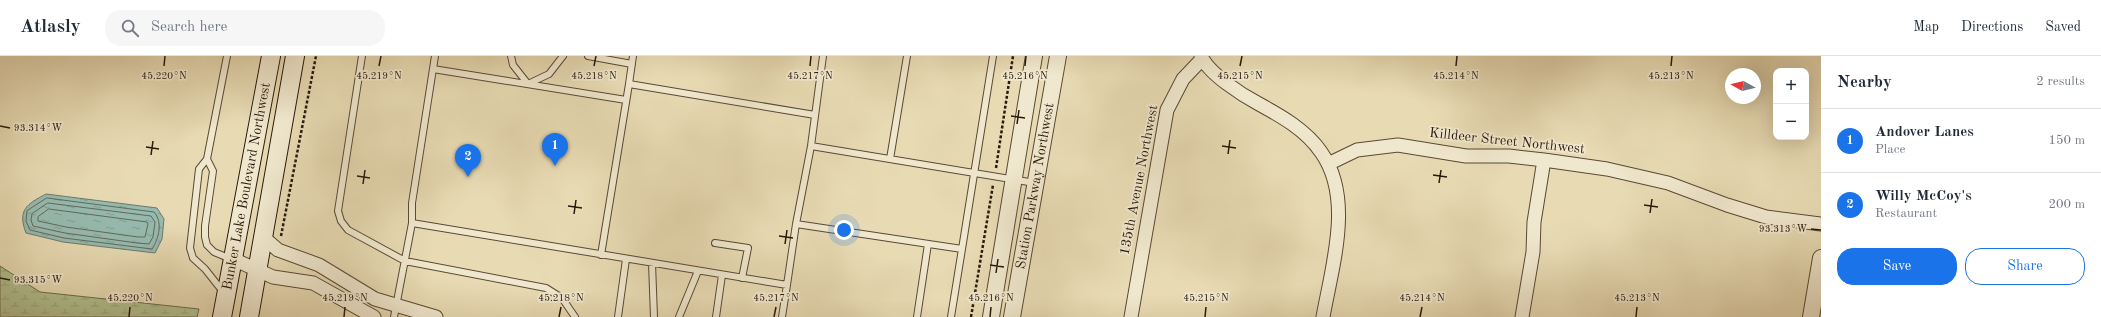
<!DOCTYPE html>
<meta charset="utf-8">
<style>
body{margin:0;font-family:"Old Standard TT",serif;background:#f6f6f7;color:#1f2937}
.controls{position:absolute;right:12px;top:12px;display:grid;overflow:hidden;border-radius:8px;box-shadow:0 4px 16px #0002}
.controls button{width:36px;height:36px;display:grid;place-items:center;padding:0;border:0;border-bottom:1px solid #e0e1e3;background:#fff;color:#1f2937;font:20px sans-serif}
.compass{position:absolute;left:1725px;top:12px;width:36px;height:36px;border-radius:50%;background:#fff;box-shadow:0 4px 16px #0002;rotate:278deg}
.you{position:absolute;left:844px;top:174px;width:14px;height:14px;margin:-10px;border:3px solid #fff;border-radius:50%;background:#1a73e8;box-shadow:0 0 0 6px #1a73e833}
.badge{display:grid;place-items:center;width:26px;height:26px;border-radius:50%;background:#1a73e8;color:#fff;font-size:13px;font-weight:700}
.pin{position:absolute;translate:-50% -33px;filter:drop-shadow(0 1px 2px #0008)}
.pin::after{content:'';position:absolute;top:21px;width:14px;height:12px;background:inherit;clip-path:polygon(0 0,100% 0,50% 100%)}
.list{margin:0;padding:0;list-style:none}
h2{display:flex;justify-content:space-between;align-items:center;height:52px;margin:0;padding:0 16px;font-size:17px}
h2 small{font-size:13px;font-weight:400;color:#747a83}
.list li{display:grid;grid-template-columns:26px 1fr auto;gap:12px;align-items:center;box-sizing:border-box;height:64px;padding:0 16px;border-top:1px solid #e0e1e3}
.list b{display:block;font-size:15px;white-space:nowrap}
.list p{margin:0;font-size:13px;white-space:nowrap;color:#747a83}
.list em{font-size:13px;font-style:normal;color:#747a83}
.actions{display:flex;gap:8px;padding:12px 16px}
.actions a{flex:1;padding:9px 0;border:1px solid #1a73e8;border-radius:16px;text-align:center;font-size:14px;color:#1a73e8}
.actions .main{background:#1a73e8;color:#fff}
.icon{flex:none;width:22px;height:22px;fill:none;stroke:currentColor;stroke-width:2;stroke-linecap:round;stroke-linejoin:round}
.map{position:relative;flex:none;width:1821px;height:261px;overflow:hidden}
header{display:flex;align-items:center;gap:24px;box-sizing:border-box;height:56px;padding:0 20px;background:#fff;border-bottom:1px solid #e0e1e3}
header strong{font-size:19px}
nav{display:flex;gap:22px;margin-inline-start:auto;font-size:14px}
.search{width:280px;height:36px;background:#f6f6f7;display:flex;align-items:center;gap:10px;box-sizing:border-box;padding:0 14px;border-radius:16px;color:#747a83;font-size:15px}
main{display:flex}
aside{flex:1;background:#fff}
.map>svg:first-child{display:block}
.wetland{fill:url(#wetland-marsh);stroke:#6e6c4e}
.water{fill:url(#water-ripples);stroke:#6b7a6e}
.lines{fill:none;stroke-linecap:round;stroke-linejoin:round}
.shore{stroke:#606a5e;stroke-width:1}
.service-casing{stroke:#594935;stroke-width:8}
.minor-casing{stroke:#594935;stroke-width:15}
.tertiary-casing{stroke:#594935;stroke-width:18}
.secondary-casing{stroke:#29180b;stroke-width:20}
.path{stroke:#29180b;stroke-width:2.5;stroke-dasharray:3 2;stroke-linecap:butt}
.service{stroke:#f0e8ce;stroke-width:6}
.minor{stroke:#f0e8ce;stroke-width:13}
.tertiary{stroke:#f0e8ce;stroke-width:16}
.secondary{stroke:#f0e8ce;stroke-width:18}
.ticks{fill:none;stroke:#29180b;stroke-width:1.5}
.labels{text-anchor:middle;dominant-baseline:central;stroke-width:3.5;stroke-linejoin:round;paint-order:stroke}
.street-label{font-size:14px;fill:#29180b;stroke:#f0e8ce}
.ticks-label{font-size:10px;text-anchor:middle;fill:#29180b;stroke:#f0e8ce;stroke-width:3.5;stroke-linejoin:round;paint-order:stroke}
</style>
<header>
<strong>Atlasly</strong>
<div class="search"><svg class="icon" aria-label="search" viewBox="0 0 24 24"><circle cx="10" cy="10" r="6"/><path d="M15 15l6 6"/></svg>Search here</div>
<nav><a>Map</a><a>Directions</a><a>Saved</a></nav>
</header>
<main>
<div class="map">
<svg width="1821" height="261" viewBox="0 0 1821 261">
<defs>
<pattern id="wetland-marsh" width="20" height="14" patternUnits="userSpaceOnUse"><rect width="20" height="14" fill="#b2c190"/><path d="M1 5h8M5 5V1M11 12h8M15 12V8" fill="none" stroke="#99a57b"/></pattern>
<pattern id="water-ripples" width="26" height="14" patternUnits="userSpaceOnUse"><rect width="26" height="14" fill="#97bbb0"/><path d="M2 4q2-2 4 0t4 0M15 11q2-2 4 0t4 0" fill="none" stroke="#82a096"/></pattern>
</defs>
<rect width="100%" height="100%" fill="#e8dbb4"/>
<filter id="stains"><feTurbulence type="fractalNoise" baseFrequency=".005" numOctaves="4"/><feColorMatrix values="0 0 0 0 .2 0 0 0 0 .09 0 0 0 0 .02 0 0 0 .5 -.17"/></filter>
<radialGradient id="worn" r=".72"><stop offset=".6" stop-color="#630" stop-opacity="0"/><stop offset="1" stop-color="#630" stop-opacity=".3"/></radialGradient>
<path class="wetland" d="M0 210 40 236 199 253 197 261H0Z"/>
<path class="water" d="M46 138 157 152 164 163 162 183 155 197 63 186 26 177C17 154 27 148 46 138Z"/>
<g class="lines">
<path class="shore" d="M47 142 154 156C163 166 159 182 152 193L64 182 30 174 26 165 27 155Z
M48 147 151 160 155 166 153 181 149 188 137 187 65 177 33 170 31 164 32 158Z
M49 153 147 166 148 168 145 181H138L66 171 38 165V161Z"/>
<defs>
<path id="service" d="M362 0 338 155 341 165 348 174 405 205 546 232 562 242 575 261
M511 0 513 9 528 28 549 18 563 0
M588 0 632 8
M433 13 626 44
M629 28 633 0
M811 90 1035 127
M207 103 213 115 205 170V181L207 189 214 196 231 203
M890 103 907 0
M412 167V147L435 0
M796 168 962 193 993 0
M715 187 748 192 742 222
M601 199 629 28 815 59
M652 207 654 261
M224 237 205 213 193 202 190 192 199 113 207 103 227 0
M394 261 412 167 787 229 796 168 811 90 823 0
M618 261 626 203
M679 261 698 215
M716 261 722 219
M782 261 787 229
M917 261 928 188
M951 261 962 193"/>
<path id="minor" d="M1201 0C1209 18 1242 39 1259 48 1281 60 1306 74 1321 96 1354 142 1332 210 1323 261
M1328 108 1357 94 1398 89 1466 100H1509L1544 104 1607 113 1668 127 1727 149 1766 161 1821 168
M264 182 278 194 319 209 375 243 436 261
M233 203 273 221 313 227 374 261
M1131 261 1167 54 1183 23 1202 3
M1522 261 1533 196 1534 166 1544 104"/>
<g id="tertiary">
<path d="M991 261 1034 0"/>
<path id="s1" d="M1012 261 1058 0"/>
<path d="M1811 261 1821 202"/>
</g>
<g id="secondary">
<path id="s2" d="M222 261 271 0"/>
<path d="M249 261 295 0"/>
</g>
</defs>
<use href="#service" class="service-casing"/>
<use href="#minor" class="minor-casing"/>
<use href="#tertiary" class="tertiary-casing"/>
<use href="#secondary" class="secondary-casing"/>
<path class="path" d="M996 112 1013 0
M281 180 316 0
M971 261 993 129"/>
<use href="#service" class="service"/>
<use href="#minor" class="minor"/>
<use href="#tertiary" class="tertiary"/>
<use href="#secondary" class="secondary"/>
</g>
<path class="ticks" d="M164 10 165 0M379 10 381 0M594 10 596 0M810 10 811 0M1025 10 1026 0M1240 10 1242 0M1456 10 1457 0M1671 10 1672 0M1011 60 1025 62M1017 68 1019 54M0 70 10 72M1222 90 1236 92M146 91 159 93M1228 98 1230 84M151 99 153 85M1433 119 1447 121M357 120 370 122M1439 127 1441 114M363 128 365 114M1644 149 1658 151M568 150 582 152M1650 157 1652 143M574 158 576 144M1811 173 1821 174M779 180 793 182M785 188 787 174M990 209 1004 211M996 217 998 203M0 222 10 224M129 261 130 251M344 261 345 251M559 261 561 251M774 261 776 251M990 261 991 251M1205 261 1206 251M1420 261 1422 251M1636 261 1637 251"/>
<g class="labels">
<g class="street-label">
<text transform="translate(1507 85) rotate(6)">Killdeer Street Northwest</text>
<text transform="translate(1139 124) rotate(-79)">135th Avenue Northwest</text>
<text stroke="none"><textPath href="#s2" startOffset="133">Bunker Lake Boulevard Northwest</textPath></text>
<text stroke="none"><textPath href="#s1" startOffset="133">Station Parkway Northwest</textPath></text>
</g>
</g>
<g class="ticks-label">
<text x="164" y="23">45.220°N</text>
<text x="379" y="23">45.219°N</text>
<text x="594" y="23">45.218°N</text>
<text x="810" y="23">45.217°N</text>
<text x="1025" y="23">45.216°N</text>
<text x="1240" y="23">45.215°N</text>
<text x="1456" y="23">45.214°N</text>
<text x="1671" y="23">45.213°N</text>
<text x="38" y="75">93.314°W</text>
<text x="1783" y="176">93.313°W</text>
<text x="38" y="227">93.315°W</text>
<text x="130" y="245">45.220°N</text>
<text x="345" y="245">45.219°N</text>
<text x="561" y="245">45.218°N</text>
<text x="776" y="245">45.217°N</text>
<text x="991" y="245">45.216°N</text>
<text x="1206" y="245">45.215°N</text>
<text x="1422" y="245">45.214°N</text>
<text x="1637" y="245">45.213°N</text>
</g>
<rect width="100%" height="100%" filter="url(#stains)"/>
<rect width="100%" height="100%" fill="url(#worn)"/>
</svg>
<div class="controls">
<button>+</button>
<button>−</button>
</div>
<svg class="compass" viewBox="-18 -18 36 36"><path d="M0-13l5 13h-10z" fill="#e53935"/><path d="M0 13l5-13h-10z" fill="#747a83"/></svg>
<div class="you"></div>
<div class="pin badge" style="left:555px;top:110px">1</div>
<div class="pin badge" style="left:468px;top:121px">2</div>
</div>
<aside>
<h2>Nearby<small>2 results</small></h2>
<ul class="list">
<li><span class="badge">1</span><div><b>Andover Lanes</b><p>Place</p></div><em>150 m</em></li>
<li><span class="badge">2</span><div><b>Willy McCoy's</b><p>Restaurant</p></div><em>200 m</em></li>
</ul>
<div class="actions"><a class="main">Save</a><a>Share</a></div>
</aside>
</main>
